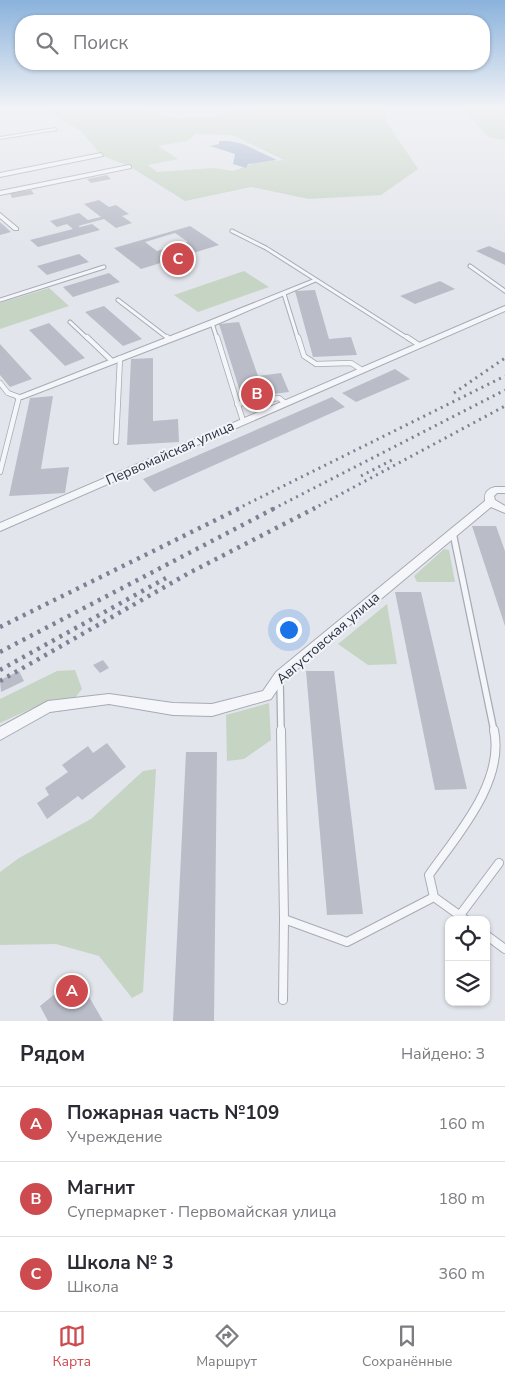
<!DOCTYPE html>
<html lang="ru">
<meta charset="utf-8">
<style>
body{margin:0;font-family:"Nunito Sans",sans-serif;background:#f7f7f7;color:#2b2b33}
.controls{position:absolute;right:15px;bottom:15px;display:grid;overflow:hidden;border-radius:10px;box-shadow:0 1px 4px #0004}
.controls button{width:45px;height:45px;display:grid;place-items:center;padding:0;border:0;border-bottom:1px solid #e1e1e2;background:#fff;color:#2b2b33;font:25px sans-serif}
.you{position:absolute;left:288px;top:629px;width:18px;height:18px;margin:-12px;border:4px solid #fff;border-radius:50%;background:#1a73e8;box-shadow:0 0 0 8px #1a73e833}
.badge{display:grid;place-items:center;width:32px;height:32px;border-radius:50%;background:#cd4a4f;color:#fff;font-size:16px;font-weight:700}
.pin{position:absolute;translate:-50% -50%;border:2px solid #fff;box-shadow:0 1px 5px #0006}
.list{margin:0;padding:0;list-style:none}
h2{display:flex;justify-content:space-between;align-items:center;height:65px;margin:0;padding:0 20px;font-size:21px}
h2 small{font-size:16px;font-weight:400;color:#7c7c81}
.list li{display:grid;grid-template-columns:32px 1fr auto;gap:15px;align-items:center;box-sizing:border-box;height:75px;padding:0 20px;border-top:1px solid #e1e1e2}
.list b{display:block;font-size:19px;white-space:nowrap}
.list p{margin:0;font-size:16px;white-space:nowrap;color:#7c7c81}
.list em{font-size:16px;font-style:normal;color:#7c7c81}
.icon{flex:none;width:28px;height:28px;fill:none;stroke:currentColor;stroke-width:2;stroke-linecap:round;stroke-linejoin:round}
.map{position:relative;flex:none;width:505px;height:1021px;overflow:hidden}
.search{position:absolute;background:#fff;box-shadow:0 1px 4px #0004;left:15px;right:15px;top:15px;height:55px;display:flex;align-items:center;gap:12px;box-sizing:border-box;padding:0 18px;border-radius:20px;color:#7c7c81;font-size:19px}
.sheet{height:290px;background:#fff}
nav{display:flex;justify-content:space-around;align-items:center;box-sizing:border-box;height:70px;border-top:1px solid #e1e1e2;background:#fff;font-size:14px;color:#7c7c81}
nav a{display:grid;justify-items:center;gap:2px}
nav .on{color:#cd4a4f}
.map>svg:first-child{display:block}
.green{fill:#c6d4c4;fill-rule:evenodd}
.water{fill:#9eaeca}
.building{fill:#babdc8;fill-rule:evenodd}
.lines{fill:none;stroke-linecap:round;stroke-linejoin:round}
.service-far3-casing{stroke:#a7abb5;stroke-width:5}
.service-far2-casing{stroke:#a7abb5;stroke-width:6}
.service-far1-casing{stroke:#a7abb5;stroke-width:8}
.service-casing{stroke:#a7abb5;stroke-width:10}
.minor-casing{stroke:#a7abb5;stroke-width:2}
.service-far3{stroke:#f5f6f9;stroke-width:3}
.service-far2{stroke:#f5f6f9;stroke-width:4.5}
.service-far1{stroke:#f5f6f9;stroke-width:5.5}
.service{stroke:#f5f6f9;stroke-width:8}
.minor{fill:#f5f6f9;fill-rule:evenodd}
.rail-far1{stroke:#7c8294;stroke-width:3;stroke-dasharray:2 4.5;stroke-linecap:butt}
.rail{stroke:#7c8294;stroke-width:4.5;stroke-dasharray:3 5.5;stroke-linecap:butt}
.labels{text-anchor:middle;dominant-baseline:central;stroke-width:4;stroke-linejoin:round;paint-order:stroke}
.street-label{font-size:14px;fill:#2a3143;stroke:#f2f4f8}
</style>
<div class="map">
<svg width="505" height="1021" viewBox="0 0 505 1021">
<rect width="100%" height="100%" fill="#e2e5eb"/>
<path class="green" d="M40 107H142L150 113 176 118 214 117 246 107H383L386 121 418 169 381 195 309 199 251 187 185 201 129 166 101 155 81 131ZM195 134 232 135 284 160 254 163 233 171 214 168 157 172 148 165 178 159 158 146 187 141Z
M461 107H505V140L490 138Z
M244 271 269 287 198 312 174 295Z
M49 288 69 306 0 329V303Z
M444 549 449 550 455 582H417L414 576Z
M387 604 397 664 368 665 338 644Z
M75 670 82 689 75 698 50 700 0 723V699L57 671Z
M269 703 271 740 244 759 227 761 226 715Z
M156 769 143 992 132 998 99 956 56 944 0 945V872L19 858 91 819 143 771Z"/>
<path class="water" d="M219 141H229L243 144 277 160 248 164 246 168 233 164 235 154 210 146 219 144Z"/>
<path class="building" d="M107 175 111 179 91 183 87 179Z
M31 190 34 194 12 198 10 193Z
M99 200 109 207 116 205 129 214 122 216 132 223 116 228 104 219 78 226 80 227 92 224 100 230 38 247 30 240 73 229 67 224 57 227 50 221 79 213 88 220 101 217 84 204Z
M0 222 11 232 0 235Z
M190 226 219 245 141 269 114 248ZM175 233 188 242 157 251 145 242Z
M489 246 505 253V265L476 251Z
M79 254 89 262 47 275 37 266Z
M109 273 120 282 73 297 63 287Z
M440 281 455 289 415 304 400 296Z
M315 290 329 339 351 337 357 355 313 357 295 291Z
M104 306 142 339 123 346 85 312Z
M239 322 258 376 281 373 289 392 242 398 219 324Z
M49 323 85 358 65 366 29 330Z
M0 344 32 379 10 387 0 375Z
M153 358V421L178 419 179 442 127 445 131 359Z
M395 369 410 379 356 402 342 393Z
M53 396 41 469 69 467 65 493 9 496 30 398Z
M332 397 345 407 154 492 143 479Z
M472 526H496L505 551V626Z
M395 592H421L467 789 435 790Z
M103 660 109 668 100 673 93 665Z
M19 671 24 681 1 692 0 680Z
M306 671H334L363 914 327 915Z
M107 743 126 767 82 800 78 796 47 819 37 803 49 795 45 788 68 772 62 765 88 746 93 753Z
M186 752H217L214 1021H173Z
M77 976 103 1021H48L40 1006Z"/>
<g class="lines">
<defs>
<path id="service-far3" d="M232 231 266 248 409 339
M470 266 505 291
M284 294 298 339
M0 300 104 267
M118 300 169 339
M70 322 88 339
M212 323 217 339"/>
<path id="service-far2" d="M87 337 112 361
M167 337 169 339
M217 337 243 421
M298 337 304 356 316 364 351 363 362 370
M407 337 419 345
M0 383 8 393 19 397 0 472
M237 404 279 398 285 403
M116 442 120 358"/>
<path id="service-far1" d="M453 533 494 731
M280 680 281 731"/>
<path id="service" d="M281 730 284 919 347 942 434 897
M460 915 499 863
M466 920 434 897 429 875C457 835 505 782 494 730
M486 935 505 949
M283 1000 284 919"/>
<path id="minor" d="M0 107H10L0 109Z
M55 128 57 130 0 139V137Z
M101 153 103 156 0 177V173Z
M129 165 131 166V168L0 195V191Z
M0 213 18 228V230H14L0 218Z
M314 279 319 280 215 325 22 399H16L15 397 209 321Z
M505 306V311L0 531V523Z
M495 487H505V493H497L494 496 495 500 505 506V513L491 507 284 680 271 699 212 716 173 715 109 704 50 712 0 740V727L48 701 109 694 173 703 212 704 263 691 276 672 485 501C484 493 487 489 495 487Z"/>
</defs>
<use href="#service-far3" class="service-far3-casing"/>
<use href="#service-far2" class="service-far2-casing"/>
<use href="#service-far1" class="service-far1-casing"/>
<use href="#service" class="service-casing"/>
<use href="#minor" class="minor-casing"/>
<use href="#service-far3" class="service-far3"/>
<use href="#service-far2" class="service-far2"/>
<use href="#service-far1" class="service-far1"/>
<use href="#service" class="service"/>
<use href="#minor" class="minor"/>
<path class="rail-far1" d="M454 393 505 358
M361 476 394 459
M237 509 505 376
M273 509 505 390
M313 509 505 406"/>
<path class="rail" d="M0 627 240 508
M0 652 275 508
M0 670 166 578
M0 681 189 573 315 508"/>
</g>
<linearGradient id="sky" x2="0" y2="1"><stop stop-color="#8ab2dc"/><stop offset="0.43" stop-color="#f2f3f6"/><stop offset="1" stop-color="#f2f3f6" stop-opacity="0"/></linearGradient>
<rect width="505" height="250" fill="url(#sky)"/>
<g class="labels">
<g class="street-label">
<text transform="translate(170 453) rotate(-24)">Первомайская улица</text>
<text transform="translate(328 638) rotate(-41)">Августовская улица</text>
</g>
</g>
</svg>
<div class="controls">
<button><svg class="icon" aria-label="locate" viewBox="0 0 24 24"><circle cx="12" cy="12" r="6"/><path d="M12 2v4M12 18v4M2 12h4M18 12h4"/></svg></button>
<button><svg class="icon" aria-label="layers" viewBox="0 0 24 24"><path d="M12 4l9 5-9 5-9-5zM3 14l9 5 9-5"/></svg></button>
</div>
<div class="you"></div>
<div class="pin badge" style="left:72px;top:991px">A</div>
<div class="pin badge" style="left:257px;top:394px">B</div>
<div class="pin badge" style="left:178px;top:259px">C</div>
<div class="search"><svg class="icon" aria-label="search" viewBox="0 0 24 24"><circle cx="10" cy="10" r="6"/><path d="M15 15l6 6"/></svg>Поиск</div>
</div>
<section class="sheet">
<h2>Рядом<small>Найдено: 3</small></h2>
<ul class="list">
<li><span class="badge">A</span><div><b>Пожарная часть №109</b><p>Учреждение</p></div><em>160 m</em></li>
<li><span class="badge">B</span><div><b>Магнит</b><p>Супермаркет · Первомайская улица</p></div><em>180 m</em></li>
<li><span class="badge">C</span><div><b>Школа № 3</b><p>Школа</p></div><em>360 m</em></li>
</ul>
</section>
<nav>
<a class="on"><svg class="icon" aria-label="map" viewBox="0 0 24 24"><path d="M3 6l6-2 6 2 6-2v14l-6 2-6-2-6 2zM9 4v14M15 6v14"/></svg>Карта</a>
<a><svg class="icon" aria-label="directions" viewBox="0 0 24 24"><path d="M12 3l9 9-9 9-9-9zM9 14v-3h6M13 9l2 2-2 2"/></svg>Маршрут</a>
<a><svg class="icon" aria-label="saved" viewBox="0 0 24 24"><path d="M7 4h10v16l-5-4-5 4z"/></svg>Сохранённые</a>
</nav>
